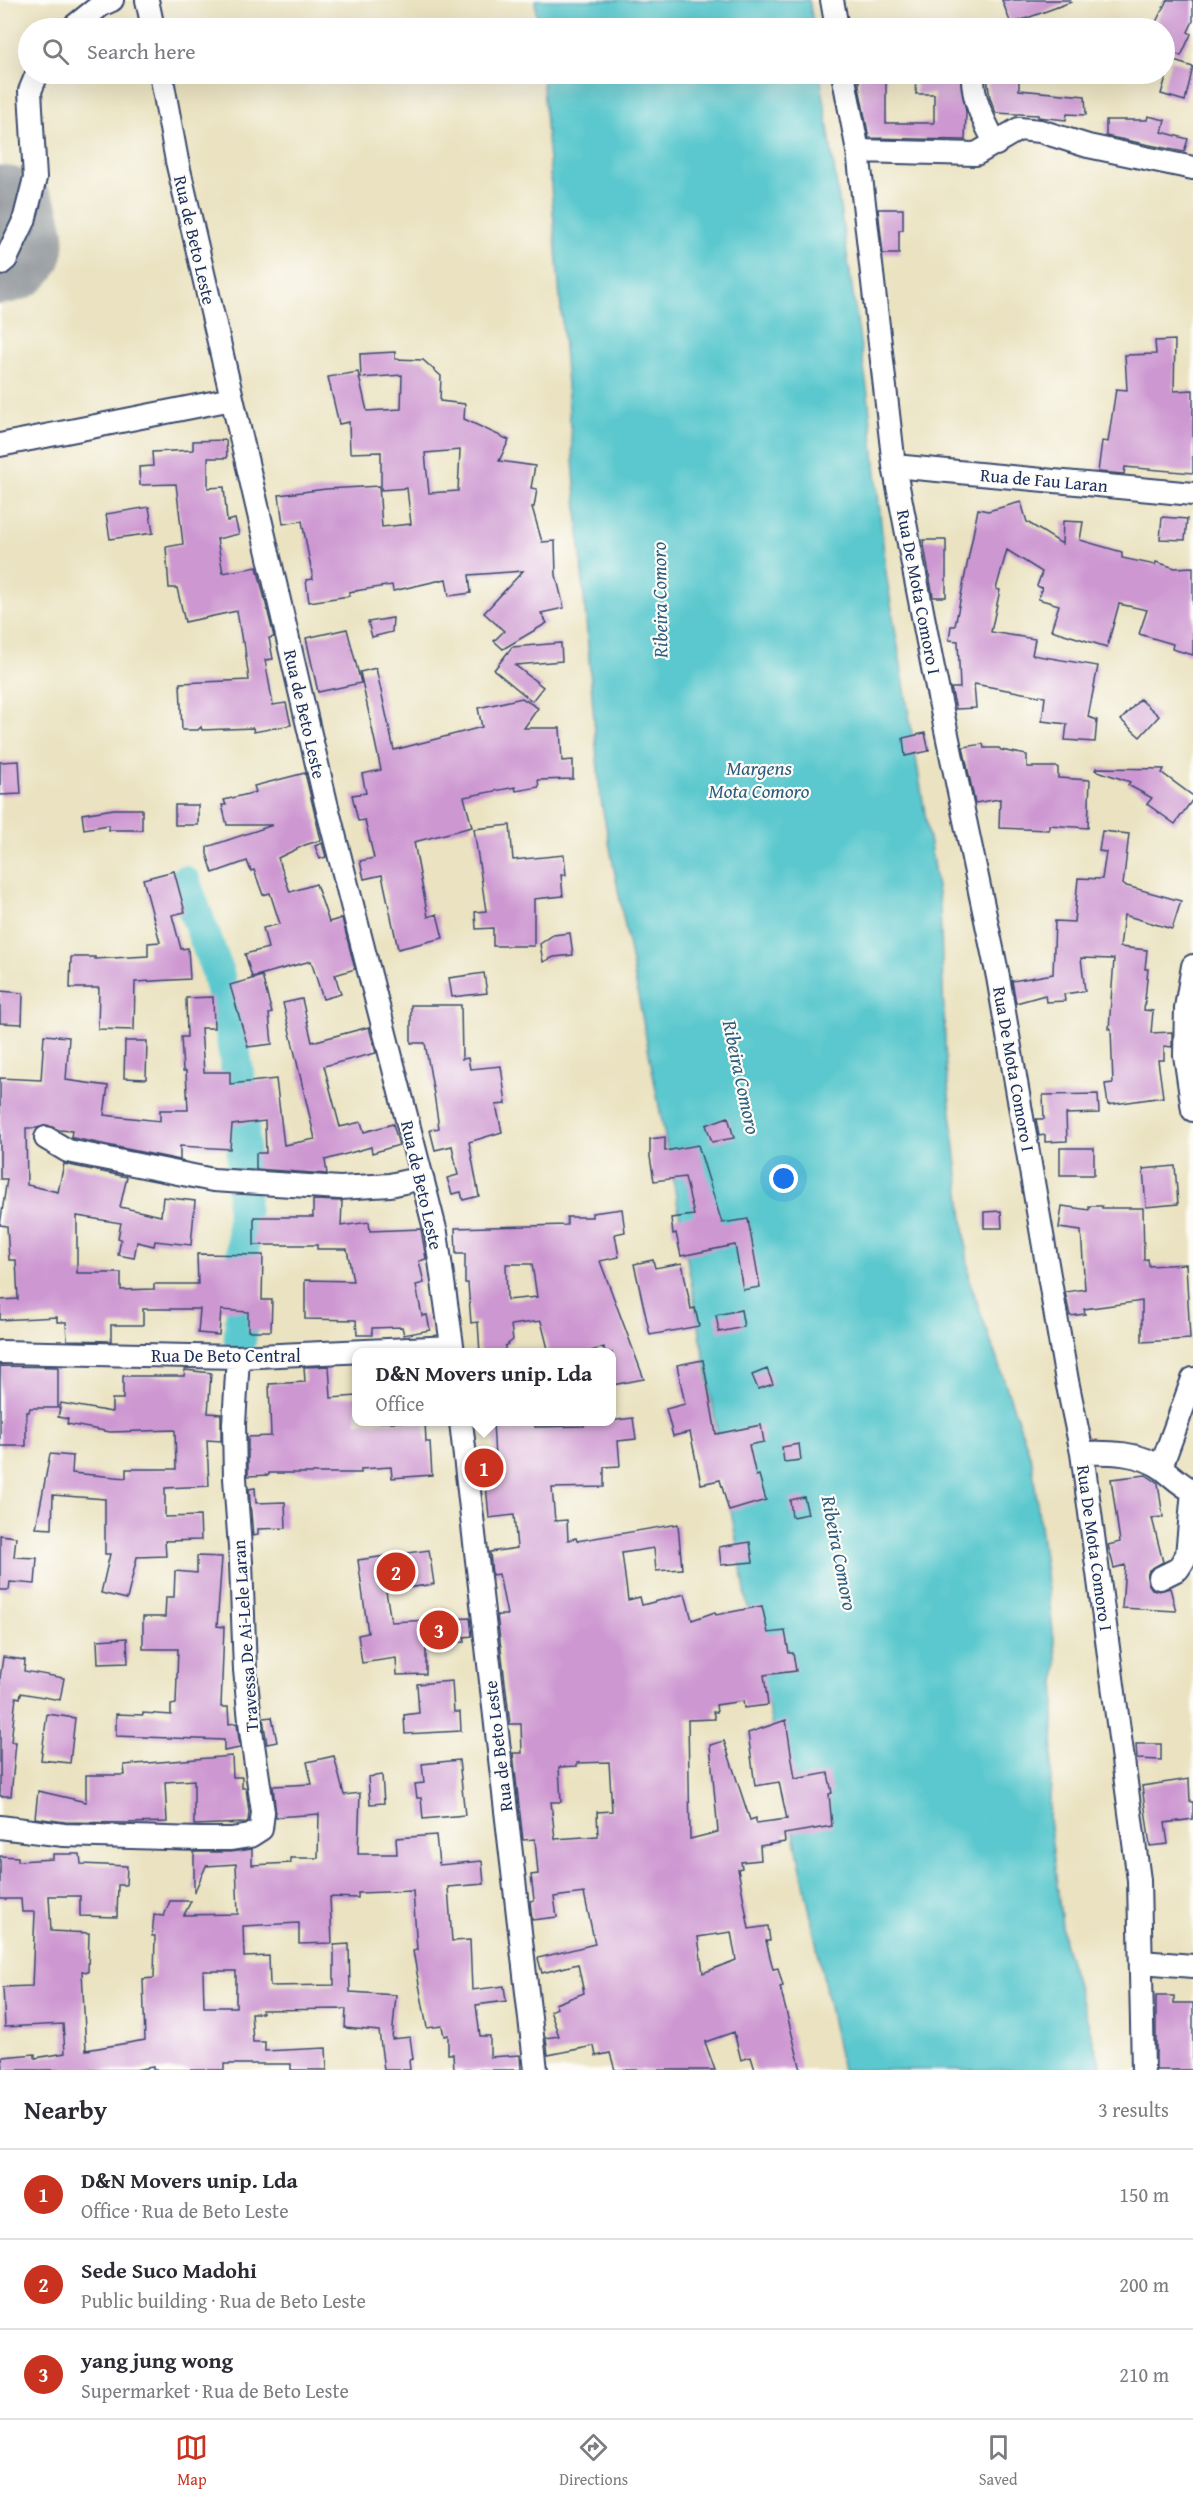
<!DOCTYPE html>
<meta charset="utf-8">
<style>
body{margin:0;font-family:"Gentium Book Plus",serif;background:#f2f2f3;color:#2b2b33}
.you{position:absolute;left:784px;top:1179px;width:21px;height:21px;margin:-15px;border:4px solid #fff;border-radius:50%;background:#1a73e8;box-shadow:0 0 0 9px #1a73e833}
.badge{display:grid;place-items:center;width:39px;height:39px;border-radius:50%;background:#c8321e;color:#fff;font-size:20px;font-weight:700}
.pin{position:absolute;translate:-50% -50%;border:3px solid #fff;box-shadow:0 2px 6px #0006}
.popup{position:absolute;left:352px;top:1348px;width:264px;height:78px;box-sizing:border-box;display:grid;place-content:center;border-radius:12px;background:#fff;filter:drop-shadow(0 2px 4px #0005);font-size:20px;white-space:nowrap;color:#7c7c81}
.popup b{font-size:22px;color:#2b2b33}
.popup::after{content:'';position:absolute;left:50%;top:100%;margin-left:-12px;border:12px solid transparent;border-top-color:#fff}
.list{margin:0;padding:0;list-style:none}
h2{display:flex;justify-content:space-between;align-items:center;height:78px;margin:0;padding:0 24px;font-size:26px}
h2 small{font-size:20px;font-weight:400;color:#7c7c81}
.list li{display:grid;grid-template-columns:39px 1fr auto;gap:18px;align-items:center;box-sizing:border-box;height:90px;padding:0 24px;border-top:2px solid #e1e1e2}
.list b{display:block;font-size:22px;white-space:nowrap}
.list p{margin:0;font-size:20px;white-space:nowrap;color:#7c7c81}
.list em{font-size:20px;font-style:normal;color:#7c7c81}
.icon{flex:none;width:33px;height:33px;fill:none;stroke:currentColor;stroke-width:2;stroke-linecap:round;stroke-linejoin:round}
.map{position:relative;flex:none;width:1193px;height:2070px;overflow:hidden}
.search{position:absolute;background:#fff;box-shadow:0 6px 24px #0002;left:18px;right:18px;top:18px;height:66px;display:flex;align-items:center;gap:15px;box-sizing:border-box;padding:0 21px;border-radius:33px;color:#7c7c81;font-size:22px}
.sheet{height:348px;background:#fff}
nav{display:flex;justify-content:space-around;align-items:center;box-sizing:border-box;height:84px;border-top:2px solid #e1e1e2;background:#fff;font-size:16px;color:#7c7c81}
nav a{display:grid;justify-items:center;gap:3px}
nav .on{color:#c8321e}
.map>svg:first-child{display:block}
.water{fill:#5ac8ce;stroke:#3a7c96;stroke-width:1.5}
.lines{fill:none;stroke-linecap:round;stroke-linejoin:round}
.river{stroke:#5ac8ce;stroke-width:33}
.runway{stroke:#82888f;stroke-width:123}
.building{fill:#cd97d1;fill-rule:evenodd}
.minor-casing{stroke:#3a4a6d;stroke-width:26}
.minor{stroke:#fff;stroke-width:22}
.labels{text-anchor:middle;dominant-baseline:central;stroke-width:4.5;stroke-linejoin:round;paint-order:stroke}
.street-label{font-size:18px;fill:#1b2f5e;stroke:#fdfcf7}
.water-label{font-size:20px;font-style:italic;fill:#2e5d80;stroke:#fdfcf7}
</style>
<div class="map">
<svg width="1193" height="2070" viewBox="0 0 1193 2070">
<rect width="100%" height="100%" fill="#fdfcf7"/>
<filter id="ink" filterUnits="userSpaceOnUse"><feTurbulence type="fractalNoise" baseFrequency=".0167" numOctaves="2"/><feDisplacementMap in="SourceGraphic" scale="12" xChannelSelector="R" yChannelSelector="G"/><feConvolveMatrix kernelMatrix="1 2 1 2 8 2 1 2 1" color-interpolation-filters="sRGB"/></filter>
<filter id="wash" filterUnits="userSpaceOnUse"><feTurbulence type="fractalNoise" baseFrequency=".008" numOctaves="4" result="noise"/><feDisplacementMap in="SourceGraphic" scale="24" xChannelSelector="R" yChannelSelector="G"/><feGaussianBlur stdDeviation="1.35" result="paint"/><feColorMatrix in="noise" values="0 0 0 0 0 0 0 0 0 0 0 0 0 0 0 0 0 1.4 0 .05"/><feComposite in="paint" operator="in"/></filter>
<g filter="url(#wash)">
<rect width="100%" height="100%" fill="#eae2c0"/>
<path class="water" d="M535 0H809L814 28H538Z
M542 74H820L868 394 886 573 940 906 946 1068 970 1282 1032 1461 1057 1663 1049 1819 1064 1942 1102 2070H842L748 1608 675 1190 600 795Z"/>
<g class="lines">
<path class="river" d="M184 882 217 970 232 1036 240 1090 243 1127V1299L240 1339"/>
<path class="runway" d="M0 227 3 242 0 243"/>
</g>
<g id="blocks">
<path class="building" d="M1002 0H1070L1071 2 1011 24Z
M1167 0H1193V21L1188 32 1191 34 1181 56 1164 48V28H1153Z
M1171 60 1193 67 1185 101 1161 94Z
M859 74H886V123H934V94H916V74H956V76H960L966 112 965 140 869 138 859 87Z
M987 77 1019 79V90L1085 96 1086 115 1067 114 1066 120 1038 117V115L996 113 990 98Z
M1148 116 1165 120 1162 132 1188 139 1184 152 1106 136V120H1147Z
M878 209H903V230H899V254H883Z
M1175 340 1174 391 1193 390V473L1125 467 1124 474 1098 472 1102 441 1108 442 1116 389 1127 390 1125 355 1156 354 1155 341Z
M395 352V359L423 360 441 376 440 401 465 404 464 419 509 440 499 461 535 466 531 488 537 489 534 507H532L542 542 555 541 556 575 564 608 541 613 547 623 503 649 494 641 504 631 484 613 523 571 469 575 471 593 449 596 446 579 393 591 392 585 349 592V596L309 602 306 580 313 579 302 521 283 524 279 495 326 489 379 486 382 527 411 524 407 488 381 490V452L350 453 349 422 339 424 328 377 358 372 367 411 401 409 402 375 361 378 360 354ZM460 450 458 491 429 493 425 453Z
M226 440 227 458H208V488L224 487 227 521 235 519 239 534 217 539 223 573 257 567 274 637 269 638 273 659 265 660 273 705 286 703 291 725 254 732 253 728 202 730 201 727 198 730H182L180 683 249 680 244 642H242L237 611 185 622 177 588H169L166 547 183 544 176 484 140 485 139 467 153 466 152 452 193 450V441Z
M1021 502 1027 522 1062 544 1063 521 1083 522 1080 540 1122 552V558L1155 565 1156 562 1175 568 1193 567V655L1172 649 1173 644 1139 634 1147 610 1119 604 1107 647 1051 630 1059 605 1038 599 1042 588 1037 586 1042 572 1007 550 996 589 1000 590 991 632 1035 639 1032 655 1098 666 1088 717 1097 720 1095 742 1065 740 1067 724 1042 721 1045 697 974 684 976 708 956 709 951 688H960L958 641 949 640 951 626H955L978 509 988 511Z
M149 507 153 533 110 539 106 514Z
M1162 517 1187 519 1185 540 1160 539Z
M923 540H946V597H933Z
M393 618 392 632 372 637 368 622Z
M347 629 361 683 318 692 306 638Z
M561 643 562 661 515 665 543 687 532 701 494 670 512 647Z
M376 668 394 750 482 727 478 708 522 698 538 708 524 728H560L562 761 573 760V779L538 780 539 787 516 791 515 787 464 797 472 827 414 842 428 917 437 914 443 938 398 949 382 875 364 879 360 861 374 858 365 820 358 821 352 795 366 793 362 774 381 770 360 672Z
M1140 699 1159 716 1140 737 1121 720Z
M925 733 929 751 905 756 903 738Z
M983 744 984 748H999L1001 750 1027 755V767H1058V778L1090 780 1088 828 1049 825V830L999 828 1000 799 975 803 963 747Z
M19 761 21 794 0 795V762Z
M1096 768 1164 769 1162 773 1193 796V799L1175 824 1147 804 1152 798 1128 785 1130 782 1095 770Z
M305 773 321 840 305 845 278 858 290 892 316 884 329 922 342 918 355 969 335 975 341 994 323 999 311 961 252 977 245 954 268 948 263 928 280 924 270 893 263 895 254 870 251 871 247 861 213 873 207 854V847L273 825H227L222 805H226L224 800 256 792 254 786Z
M175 805H198V825H175Z
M114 809H142V830H109V825L84 829 82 814Z
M510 825 513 860 564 855 566 875H561L563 896 534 899V946H493V928L476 929 475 912 486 911 474 829Z
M1102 831 1129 834 1123 885 1181 901 1172 929 1124 915 1120 947 1147 950 1145 969H1148L1144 1010 1153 1011 1151 1033 1172 1032V1047L1164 1046V1060H1158L1163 1097 1108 1105 1105 1084 1113 1083 1111 1029H1109L1114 959 1081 958 1085 991 1064 994 1065 1001 1046 1002 1045 995 1016 1003 1012 981 1053 974 1055 921 1074 922 1078 878 1102 879 1106 852 1099 851Z
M322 843 326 857 320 859 315 846Z
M174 871 185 912 172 915 181 949 188 948 190 979 135 982 134 1030 98 1029 99 988H70L71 957H95V959L148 956V943L160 942 143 879Z
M570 933 573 955 554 957 543 962 540 944 553 935Z
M484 973 487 993 452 997 449 978Z
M262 976 272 1013 269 1014 272 1044 248 1047 230 985Z
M0 991 23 993 22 1024 0 1023Z
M213 997 214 1028H201L204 1072H230V1084L276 1079 284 1145 315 1139 283 1003 302 999 312 1042 369 1027 376 1053 324 1066 340 1127 361 1122 364 1132 393 1124 399 1145 372 1153 371 1147 325 1160 327 1174 256 1169V1153H266L265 1121 232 1125 230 1149 180 1146V1160L73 1138 71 1137 72 1131 59 1130 47 1125 37 1128H26L27 1185 58 1192 64 1164 127 1177 120 1207 161 1216 163 1197 195 1201 191 1245 155 1241 154 1246 137 1242 134 1258 118 1255 121 1239 118 1238 121 1223 77 1216V1273H121V1290L154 1289V1284H198L197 1254 263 1255 262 1300H272L271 1331H248V1312L221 1310 219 1335 198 1333 200 1309H143V1325H111V1341L67 1340 66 1322H57V1317L0 1320V1300L18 1299 16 1260H9L7 1226 0 1225 7 1179H0V1078L41 1080 44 1035 69 1037 66 1080 108 1086 104 1115 160 1121V1110H188L186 1071H183L181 1037H187L186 998Z
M411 1005H461L462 1059 468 1058 470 1069 501 1066 506 1104 496 1105 502 1132 469 1142 479 1196 463 1200 461 1192 452 1194 447 1178 458 1175 452 1146 435 1150 430 1130 439 1128 434 1094 425 1043H411Z
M125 1041H147L146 1079 124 1078Z
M1098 1094 1099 1113 1066 1114 1067 1141 1045 1142V1135L1039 1136 1036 1119H1044L1043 1095Z
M728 1117 734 1138 712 1142 706 1125Z
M665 1137V1151L698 1145 722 1223 748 1219 760 1287 743 1290 735 1245 681 1256 676 1233 673 1234 671 1218 694 1215 685 1177 654 1181 650 1157V1139Z
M1060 1148H1094V1175H1060Z
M1175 1166 1178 1204 1146 1207 1143 1169Z
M313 1200 342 1201 341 1226 369 1222 370 1231 421 1229 426 1259 419 1261 424 1283 416 1285 422 1316 427 1315 430 1330 404 1335 402 1327 372 1328V1335H357L356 1320 305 1319V1280L353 1281 347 1249H317V1245H254V1217H313Z
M1062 1206 1089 1210V1206H1102V1208H1143L1144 1260 1148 1259 1149 1266 1186 1264 1190 1339 1142 1342V1301L1084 1309 1085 1314 1070 1316 1065 1292 1085 1289 1081 1231 1059 1228Z
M622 1209 625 1232 615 1234 619 1257 600 1261 644 1379 612 1385V1353H605L604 1347 585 1353H549L541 1321 511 1325 513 1340 505 1346V1353H480L478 1322 471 1323 468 1283H465V1254H456L455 1228 567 1225V1217H592V1213ZM506 1264H532L537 1297 507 1300Z
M1001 1211 1002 1228H984V1212Z
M653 1260 655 1268 682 1263 691 1309 695 1308 699 1326 650 1335 634 1264Z
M741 1310 744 1327 719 1332 716 1315Z
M703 1360 716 1434 761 1425 764 1442 749 1445 756 1476 759 1475 766 1500 729 1511 720 1480 701 1484 690 1432 673 1436 666 1409 685 1404 677 1365Z
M0 1366 58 1367V1408H30L29 1412H26V1446H0Z
M329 1366 331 1398 357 1396V1422H425L426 1442H430L432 1475 392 1478 391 1467 361 1469V1473H269V1475L248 1476V1437L271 1436 269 1384 305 1382 304 1367Z
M767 1369 773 1384 758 1389 752 1375Z
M185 1370 211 1373 208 1413 221 1414V1441L207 1440 209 1486 165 1488V1517L200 1516 201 1540 165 1541 166 1556 137 1557 127 1599 101 1593 110 1554H105V1499L53 1495 52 1529 36 1528 50 1454 73 1456 72 1473 126 1478V1469H176L175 1430 110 1432 67 1424 68 1419 58 1417 61 1403 112 1412V1399H123V1376H184Z
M633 1418 636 1439 618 1441 620 1466 604 1467V1487L552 1488 555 1521 567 1520 568 1540 576 1538 577 1541 678 1524 682 1569 656 1571 654 1548 622 1553 628 1600 640 1597 642 1605 685 1594 692 1620 715 1612 716 1615 762 1606 768 1633 785 1631 789 1653H793L796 1671 764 1675 768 1705 744 1708 743 1701 716 1705 717 1712H713L715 1719 688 1720 690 1839 718 1832 710 1745 724 1741 750 1820 756 1818V1823L787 1819 779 1782 755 1786 748 1733 786 1720 795 1779 828 1773 832 1793 829 1794 832 1826 784 1834 785 1842 760 1846 761 1860 741 1862 742 1868 738 1869 749 1929 768 1926 770 1941H766L773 1969 778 1968 783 1986 780 1987 801 2070H755L751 2057 741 2060 734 2032 705 2042 715 2070H615L610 2053 596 2056 594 2046 548 2055 546 2038 559 2036 550 2011 557 2008 555 2004 584 1993 578 1964 542 1973 538 1958 595 1944 584 1893 554 1897 557 1917 532 1920 530 1901 534 1900 531 1875 538 1874 535 1839 523 1840 513 1753H522L521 1724H510L497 1615H507L499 1574 492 1575 490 1552 517 1548 514 1515 489 1518 486 1484H482L479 1459 495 1458 493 1422H535V1427L584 1426V1424ZM609 1762 612 1811 597 1812 598 1836 555 1839 551 1802H561L559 1767 577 1766V1763ZM731 1932 736 1960 703 1973 698 1937Z
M799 1444 801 1460 784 1462 782 1447Z
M1146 1475 1158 1483 1163 1517 1152 1518 1163 1562 1149 1570 1147 1577 1148 1583 1152 1589 1159 1591 1170 1588 1176 1611 1122 1608 1125 1565 1114 1568 1108 1545 1120 1542 1111 1479Z
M255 1488 256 1503 285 1502 286 1528 258 1529V1535L253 1536 249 1489Z
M804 1497 808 1514 792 1517 790 1500Z
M0 1535 16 1537 14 1557 37 1558 35 1584 10 1582 9 1590H0Z
M750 1542 753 1562 721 1565 719 1547Z
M429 1550 434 1584 386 1591 391 1622 470 1618 472 1636 464 1637 465 1642 426 1644V1674L397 1675 396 1658 362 1663 358 1635 368 1633 358 1560Z
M197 1556 222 1557 217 1626 224 1627 221 1707H228L229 1724 237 1723 240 1748 224 1751V1740L116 1736V1714L143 1715V1713L171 1715V1705L176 1704 178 1649H143V1617H165L166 1597H174L175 1571 197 1573Z
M127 1638 128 1663 98 1664 97 1640Z
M3 1657 25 1660 24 1671 64 1678 60 1700 21 1693 20 1698 16 1697 11 1742H16L11 1796H0V1678Z
M452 1681 454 1712H460L461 1731 405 1734 404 1715 419 1713 417 1684Z
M47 1714 75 1718 70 1763 41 1760Z
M272 1717 277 1742 267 1744 263 1718Z
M1136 1744H1161V1760L1137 1759Z
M232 1756 233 1777H242V1788H246L249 1812 248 1821 245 1823 194 1825V1780L165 1782 167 1822 126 1823 65 1822 35 1818 38 1791 86 1802V1775H125L124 1765Z
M334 1756 344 1795 360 1793 358 1854H397L396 1838 436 1835 439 1865 482 1861 484 1884 448 1887 452 1941 470 1940 472 1990 504 1986 506 2001 476 2005 480 2036H490V2057L520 2055 521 2070H454L453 2054H448V2035L444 2036 442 2026 427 2028 413 1951 417 1950 413 1891 358 1893V1898L330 1897 332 1943 299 1944V1923L243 1926 244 1957 269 1956 270 1986 334 1985V1945L349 1944 350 1992 396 1995 392 2039 410 2037 413 2059 409 2060 410 2070H384L379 2031 345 2028 346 2009 262 2010V2013H251L253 2042H265V2051L326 2048 327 2070H291V2064H224V2070H153V2067L135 2070H3L2 2057 35 2054V2058L65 2053 63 2024 5 2027 3 1987 32 1986 35 1912H22L21 1899H0V1856L18 1857V1861L53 1859V1854H80L81 1864 127 1866 126 1885H118L117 1917 80 1916V1896H49L51 1931 89 1933 88 1972 82 1971 86 2050 145 2040 143 1979 154 1978 155 1936H152L154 1915 164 1916 170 1901H191L184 1915 238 1914 236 1864 206 1866 194 1893V1852H231L252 1849V1865L291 1863 290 1858H318L319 1814 276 1817 273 1786 312 1784 307 1762ZM203 1971H236V2007H204Z
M459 1760 465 1815 423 1819 421 1798H417L415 1784 424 1783 422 1764Z
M382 1775 384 1803 370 1804 368 1777Z
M1189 1779 1190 1802H1193V1819L1165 1823 1168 1844 1150 1846 1142 1786Z
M1156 1996H1174V2003H1193V2070H1156Z"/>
</g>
</g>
<g filter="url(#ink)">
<use href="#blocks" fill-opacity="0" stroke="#3a4a6d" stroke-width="1.5"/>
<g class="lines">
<defs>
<path id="minor" d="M147 0 153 28
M832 0 837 28
M72 28 101 5 112 0
M161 74 177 161 326 803 436 1233 453 1352
M843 74 858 151 894 466 933 668 998 977 1067 1381 1082 1453 1139 1880 1143 2070
M973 74C972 100 984 121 996 144
M858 151 976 154 1019 129 1040 131 1088 146 1193 168
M0 264 6 259 24 221 35 178 30 91 37 74
M0 445 232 399
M894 466 1193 494
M1193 966 1186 1008 1185 1055 1193 1110
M46 1138 68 1151 213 1180 340 1188 390 1185 422 1178
M0 1352 238 1357 452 1347
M461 1422 536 2070
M1082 1453C1108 1452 1140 1452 1163 1469 1173 1477 1181 1485 1193 1491L1187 1555 1178 1569 1160 1578
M1161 1467 1193 1379
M0 1827 64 1835 199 1839H231L250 1836 261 1829 263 1812 251 1731 245 1670 241 1562 235 1478 234 1424 238 1357
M1141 1962 1193 1966"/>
</defs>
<use href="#minor" class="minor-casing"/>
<use href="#minor" class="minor"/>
</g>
</g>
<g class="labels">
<g class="street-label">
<text transform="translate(195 240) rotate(77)">Rua de Beto Leste</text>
<text transform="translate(1044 480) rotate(5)">Rua de Fau Laran</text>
<text transform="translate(919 592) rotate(79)">Rua De Mota Comoro I</text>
<text transform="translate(305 714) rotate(77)">Rua de Beto Leste</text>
<text transform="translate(1014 1069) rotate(80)">Rua De Mota Comoro I</text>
<text transform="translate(422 1185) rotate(77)">Rua de Beto Leste</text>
<text x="226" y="1355">Rua De Beto Central</text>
<text transform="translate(1095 1548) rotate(82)">Rua De Mota Comoro I</text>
<text transform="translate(245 1636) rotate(-94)">Travessa De Ai-Lele Laran</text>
<text transform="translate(498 1746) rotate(-97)">Rua de Beto Leste</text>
</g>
<g class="water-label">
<text transform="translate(659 600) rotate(-91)">Ribeira Comoro</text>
<text x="759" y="767">Margens<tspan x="759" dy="23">Mota Comoro</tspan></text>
<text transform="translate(742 1077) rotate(78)">Ribeira Comoro</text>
<text transform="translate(840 1553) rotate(79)">Ribeira Comoro</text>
</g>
</g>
</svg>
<div class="you"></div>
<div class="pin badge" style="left:484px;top:1468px">1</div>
<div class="popup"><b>D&amp;N Movers unip. Lda</b>Office</div>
<div class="pin badge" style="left:396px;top:1572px">2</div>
<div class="pin badge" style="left:439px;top:1630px">3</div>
<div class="search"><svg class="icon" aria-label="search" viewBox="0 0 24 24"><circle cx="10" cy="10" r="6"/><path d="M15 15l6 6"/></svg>Search here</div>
</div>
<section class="sheet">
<h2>Nearby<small>3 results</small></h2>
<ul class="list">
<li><span class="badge">1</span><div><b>D&amp;N Movers unip. Lda</b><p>Office · Rua de Beto Leste</p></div><em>150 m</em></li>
<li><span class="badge">2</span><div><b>Sede Suco Madohi</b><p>Public building · Rua de Beto Leste</p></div><em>200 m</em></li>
<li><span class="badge">3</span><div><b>yang jung wong</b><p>Supermarket · Rua de Beto Leste</p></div><em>210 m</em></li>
</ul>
</section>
<nav>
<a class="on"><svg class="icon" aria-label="map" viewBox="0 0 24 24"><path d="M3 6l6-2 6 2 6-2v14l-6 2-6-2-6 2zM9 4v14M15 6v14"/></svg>Map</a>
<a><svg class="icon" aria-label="directions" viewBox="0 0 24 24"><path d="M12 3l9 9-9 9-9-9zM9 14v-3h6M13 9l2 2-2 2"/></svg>Directions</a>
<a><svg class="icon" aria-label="saved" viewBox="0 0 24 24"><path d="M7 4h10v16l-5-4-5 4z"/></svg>Saved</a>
</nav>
